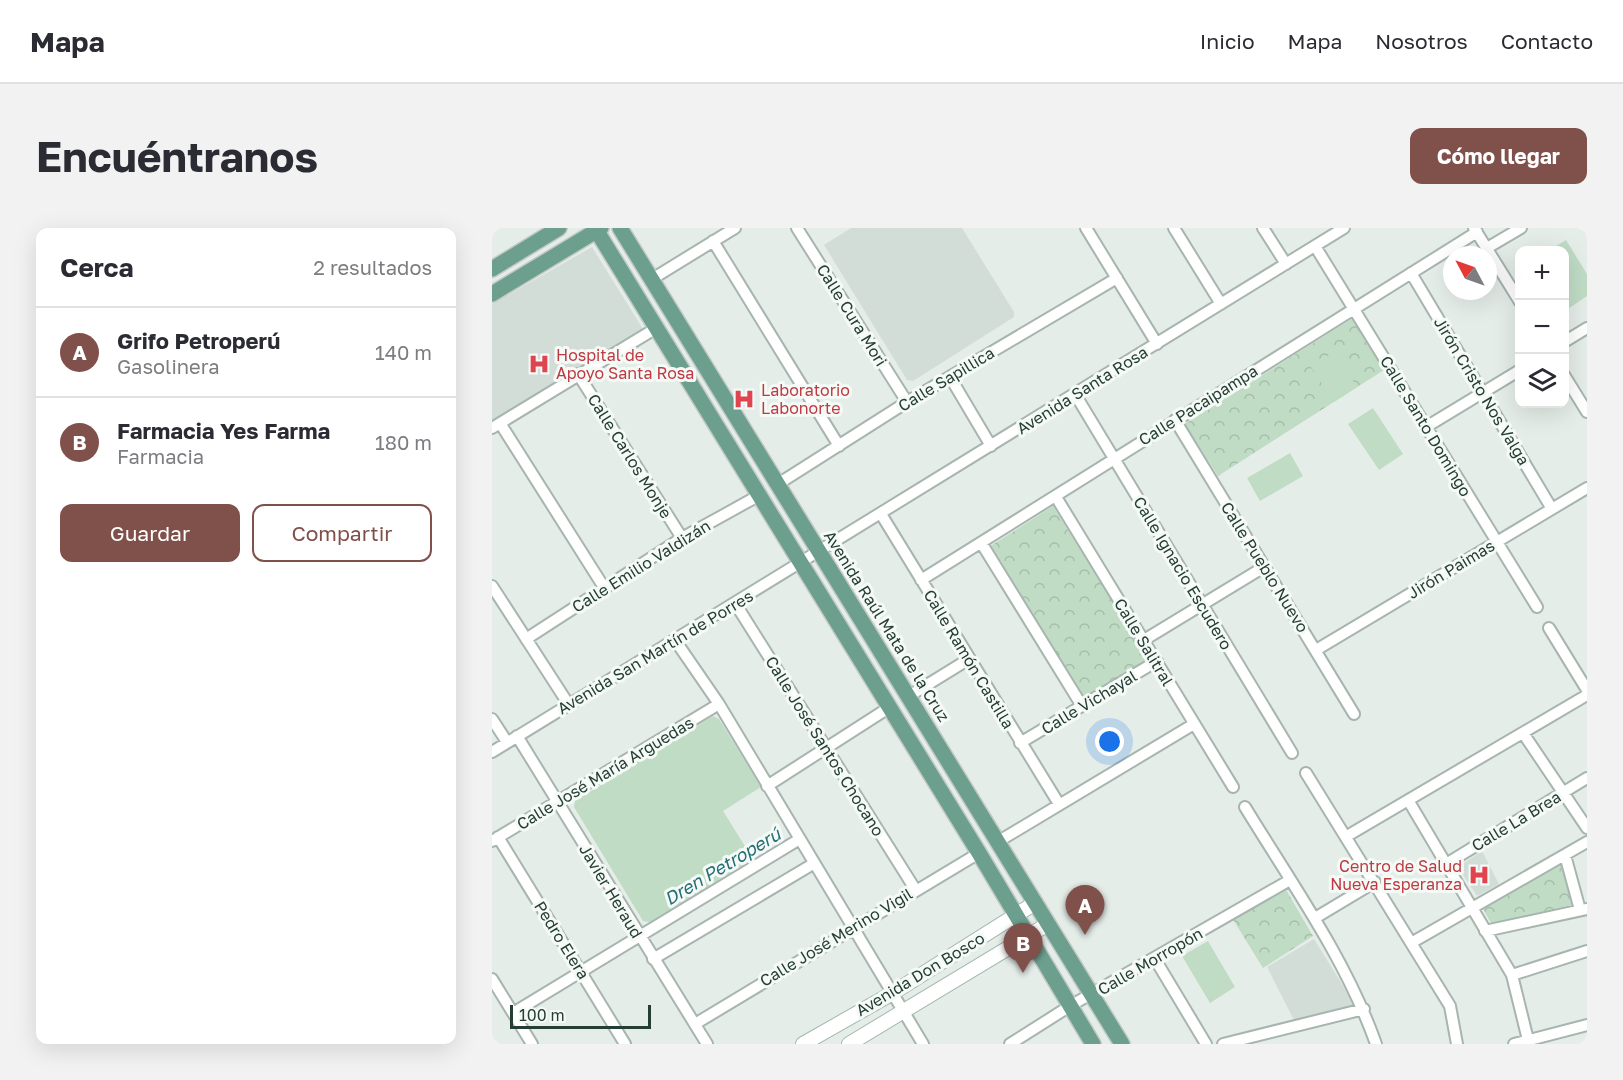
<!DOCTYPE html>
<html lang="es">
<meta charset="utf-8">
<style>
body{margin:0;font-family:"Golos Text",sans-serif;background:#f2f2f3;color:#2b2b33}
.controls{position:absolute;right:18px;top:18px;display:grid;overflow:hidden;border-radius:12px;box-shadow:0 6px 24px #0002}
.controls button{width:54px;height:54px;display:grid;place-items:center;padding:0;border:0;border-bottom:2px solid #e1e1e2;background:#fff;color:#2b2b33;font:30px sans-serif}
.compass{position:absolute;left:951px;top:18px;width:54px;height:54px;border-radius:50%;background:#fff;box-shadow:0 6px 24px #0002;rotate:311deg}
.scale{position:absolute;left:18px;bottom:15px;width:141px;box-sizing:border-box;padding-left:6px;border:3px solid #253e35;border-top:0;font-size:16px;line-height:21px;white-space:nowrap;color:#253e35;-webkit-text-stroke:4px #f5faf7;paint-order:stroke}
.you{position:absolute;left:618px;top:514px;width:21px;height:21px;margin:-15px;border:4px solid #fff;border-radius:50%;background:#1a73e8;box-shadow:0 0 0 9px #1a73e833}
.badge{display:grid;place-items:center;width:39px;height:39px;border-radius:50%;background:#80504b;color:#fff;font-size:20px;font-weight:700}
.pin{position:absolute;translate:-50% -50px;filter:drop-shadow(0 2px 3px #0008)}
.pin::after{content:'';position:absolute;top:32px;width:21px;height:18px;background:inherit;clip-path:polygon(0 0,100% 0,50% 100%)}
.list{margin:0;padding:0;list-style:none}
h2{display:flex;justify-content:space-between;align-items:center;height:78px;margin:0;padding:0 24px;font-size:26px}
h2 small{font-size:20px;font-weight:400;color:#7c7c81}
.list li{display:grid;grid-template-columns:39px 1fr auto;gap:18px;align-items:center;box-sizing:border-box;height:90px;padding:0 24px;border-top:2px solid #e1e1e2}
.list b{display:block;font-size:22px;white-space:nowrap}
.list p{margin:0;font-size:20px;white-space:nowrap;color:#7c7c81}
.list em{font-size:20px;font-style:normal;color:#7c7c81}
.actions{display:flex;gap:12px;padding:18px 24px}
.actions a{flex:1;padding:14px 0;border:2px solid #80504b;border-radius:12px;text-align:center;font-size:21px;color:#80504b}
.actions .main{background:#80504b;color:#fff}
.icon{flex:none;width:33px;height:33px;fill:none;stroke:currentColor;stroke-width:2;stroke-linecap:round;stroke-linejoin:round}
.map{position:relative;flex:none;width:1095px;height:816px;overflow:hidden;border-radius:12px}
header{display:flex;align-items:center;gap:36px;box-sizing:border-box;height:84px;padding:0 30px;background:#fff;border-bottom:2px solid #e1e1e2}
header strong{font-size:28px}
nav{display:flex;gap:33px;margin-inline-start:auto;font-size:21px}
.intro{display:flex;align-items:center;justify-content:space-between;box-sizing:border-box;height:144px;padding:0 36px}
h1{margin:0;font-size:42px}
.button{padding:15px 27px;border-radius:12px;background:#80504b;color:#fff;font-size:21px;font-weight:700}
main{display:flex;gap:36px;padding:0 36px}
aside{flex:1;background:#fff;border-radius:12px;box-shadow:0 6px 24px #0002}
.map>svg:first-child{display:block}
.built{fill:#d3ddd8}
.park{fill:url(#park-crowns)}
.pitch{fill:#c0dcc5}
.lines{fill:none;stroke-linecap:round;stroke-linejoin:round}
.street-casing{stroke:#a8b5af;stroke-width:14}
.secondary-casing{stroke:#a4b8af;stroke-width:16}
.primary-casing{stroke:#c2c9c6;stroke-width:18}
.street{stroke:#fff;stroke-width:10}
.secondary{stroke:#fff;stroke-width:14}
.primary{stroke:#6d9f8e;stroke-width:15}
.labels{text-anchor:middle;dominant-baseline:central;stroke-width:6;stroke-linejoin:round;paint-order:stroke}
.street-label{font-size:16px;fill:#253e35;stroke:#f5faf7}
.health-label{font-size:16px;fill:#be3a42;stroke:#f5faf7;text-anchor:start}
.water-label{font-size:18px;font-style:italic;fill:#246e75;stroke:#f5faf7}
</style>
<header>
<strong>Mapa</strong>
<nav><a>Inicio</a><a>Mapa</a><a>Nosotros</a><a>Contacto</a></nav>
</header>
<div class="intro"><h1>Encuéntranos</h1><a class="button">Cómo llegar</a></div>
<main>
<aside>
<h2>Cerca<small>2 resultados</small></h2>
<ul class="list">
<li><span class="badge">A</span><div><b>Grifo Petroperú</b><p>Gasolinera</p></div><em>140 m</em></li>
<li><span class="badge">B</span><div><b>Farmacia Yes Farma</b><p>Farmacia</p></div><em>180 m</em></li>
</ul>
<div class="actions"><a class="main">Guardar</a><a>Compartir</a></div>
</aside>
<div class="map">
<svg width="1095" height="816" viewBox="0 0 1095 816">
<defs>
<pattern id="park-crowns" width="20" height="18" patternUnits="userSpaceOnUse" patternTransform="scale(1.5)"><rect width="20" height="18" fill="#c0dcc5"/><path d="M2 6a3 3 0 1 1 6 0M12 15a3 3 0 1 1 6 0" fill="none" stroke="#a5beaa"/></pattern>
</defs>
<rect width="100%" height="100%" fill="#e5ede9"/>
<path class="built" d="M359 0H470L522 84V89L421 153 415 152 332 17Z
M100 19 151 101 0 194V76Z
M990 623 1007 656 985 668 966 639Z
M822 711 863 777 802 792 775 739Z"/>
<path class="park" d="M861 90 892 142 726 248 693 196Z
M561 278 656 431 591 470 497 319Z
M1068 635 1084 680 1001 699 989 677Z
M793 660 821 708 771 740 740 690Z"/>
<path class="pitch" d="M1074 12 1095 46V68L1073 83 1072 22H1057Z
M842 124 865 159 842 174 819 139Z
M881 180 911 226 887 242 856 196Z
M798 225 811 248 768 273 755 250Z
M221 488 227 491 269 559 231 583 261 631 158 694 151 693 82 579 83 573Z
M716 713 743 759 718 775 690 728Z"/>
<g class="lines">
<defs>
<path id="street" d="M305 0 415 174
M594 0 665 116
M682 0 729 76
M771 0 794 36
M982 0 1028 74
M221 13 347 218
M823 18 1045 379
M995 20 1029 0
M919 45 1060 281
M160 51 243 0
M1072 114 1095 100
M86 146 190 310
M1072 147 1095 184
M458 149 499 218
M583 166 800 525
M683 192 862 486
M8 195 113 361
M934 199 1028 142
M0 200 166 99
M286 256 415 174 625 50
M564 269 741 559
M389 286 567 576
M490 316 590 478
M429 352 985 4
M0 358 77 477
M243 375 423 661
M1057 400 1095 462
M34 411 190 310 266 268
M183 412 227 476 431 816
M652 412 772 339
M824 422 1095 260
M417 468 477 431
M0 491 15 514
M1031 505 1095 600
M25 508 215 816
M528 515 665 433
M0 524 852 0
M814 545 958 778 965 816
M275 558 398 479
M916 572 1020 747 1037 816
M753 579C800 656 854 731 884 816
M855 608 1095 467
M6 609 133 816
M0 613 227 476
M507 613 702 496
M1073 627 1088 682
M954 636 1095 550
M823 690 883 654
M993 703 1095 681
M919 715 1095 614
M161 731 321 636
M663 731 714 816
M1020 747 1095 723
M0 751 40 816
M21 785 306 612
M203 796 487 625
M518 816 578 778 798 652
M731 816 872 781
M1022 816 1095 797"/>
<path id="secondary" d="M311 816 399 766 543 675
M357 816 556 696"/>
<path id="primary" d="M103 0 487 625 601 816
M128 0 630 816
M0 41 67 0
M0 66 109 0"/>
</defs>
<use href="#street" class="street-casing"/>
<use href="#secondary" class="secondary-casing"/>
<use href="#primary" class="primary-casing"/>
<use href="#street" class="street"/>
<use href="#secondary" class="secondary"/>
<use href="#primary" class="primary"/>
</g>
<defs>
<symbol id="hospital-bare" viewBox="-9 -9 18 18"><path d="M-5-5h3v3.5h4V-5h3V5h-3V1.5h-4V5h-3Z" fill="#e0444e" stroke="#f5faf7" stroke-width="2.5" paint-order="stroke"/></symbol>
</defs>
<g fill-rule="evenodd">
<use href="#hospital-bare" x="32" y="121" width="30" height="30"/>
<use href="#hospital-bare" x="237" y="156" width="30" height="30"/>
<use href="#hospital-bare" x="972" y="632" width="30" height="30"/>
</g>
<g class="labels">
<g class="street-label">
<text transform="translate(360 87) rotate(58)">Calle Cura Mori</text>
<text transform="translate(454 151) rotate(-31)">Calle Sapillica</text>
<text transform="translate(590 162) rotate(-32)">Avenida Santa Rosa</text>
<text transform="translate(990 163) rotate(59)">Jirón Cristo Nos Valga</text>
<text transform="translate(706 177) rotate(-32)">Calle Pacaipampa</text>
<text transform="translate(934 198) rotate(59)">Calle Santo Domingo</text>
<text transform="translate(138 228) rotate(58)">Calle Carlos Monje</text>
<text transform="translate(149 338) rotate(-32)">Calle Emilio Valdizán</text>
<text transform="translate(773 339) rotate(58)">Calle Pueblo Nuevo</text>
<text transform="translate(959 341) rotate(-31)">Jirón Paimas</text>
<text transform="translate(691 345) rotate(59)">Calle Ignacio Escudero</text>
<text transform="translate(395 398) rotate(58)">Avenida Raúl Mata de la Cruz</text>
<text transform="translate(652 414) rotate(59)">Calle Salitral</text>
<text transform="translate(163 424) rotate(-31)">Avenida San Martín de Porres</text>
<text transform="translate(477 431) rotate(59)">Calle Ramón Castilla</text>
<text transform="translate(597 474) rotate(-31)">Calle Vichayal</text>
<text transform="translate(333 518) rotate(58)">Calle José Santos Chocano</text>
<text transform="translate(113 545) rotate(-31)">Calle José María Arguedas</text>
<text transform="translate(1024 593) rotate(-31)">Calle La Brea</text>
<text transform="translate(119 663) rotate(59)">Javier Heraud</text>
<text transform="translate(344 709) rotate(-31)">Calle José Merino Vigil</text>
<text transform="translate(70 712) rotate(58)">Pedro Elera</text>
<text transform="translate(658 733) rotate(-30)">Calle Morropón</text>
<text transform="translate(428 746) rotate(-31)">Avenida Don Bosco</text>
</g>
<g class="health-label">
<text x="64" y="127">Hospital de<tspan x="64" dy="18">Apoyo Santa Rosa</tspan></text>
<text x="269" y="162">Laboratorio<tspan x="269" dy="18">Labonorte</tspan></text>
<text x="970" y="638" text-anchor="end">Centro de Salud<tspan x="970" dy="18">Nueva Esperanza</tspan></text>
</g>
<g class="water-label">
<text transform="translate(230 638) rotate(-31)">Dren Petroperú</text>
</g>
</g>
</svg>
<div class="controls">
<button>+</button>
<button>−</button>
<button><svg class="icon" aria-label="layers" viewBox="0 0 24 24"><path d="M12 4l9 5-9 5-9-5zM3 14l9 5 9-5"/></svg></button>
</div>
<svg class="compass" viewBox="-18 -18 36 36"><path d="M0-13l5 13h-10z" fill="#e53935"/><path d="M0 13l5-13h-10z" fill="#7c7c81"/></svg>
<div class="scale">100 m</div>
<div class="you"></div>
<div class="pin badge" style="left:593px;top:707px">A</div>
<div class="pin badge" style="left:531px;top:745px">B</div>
</div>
</main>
